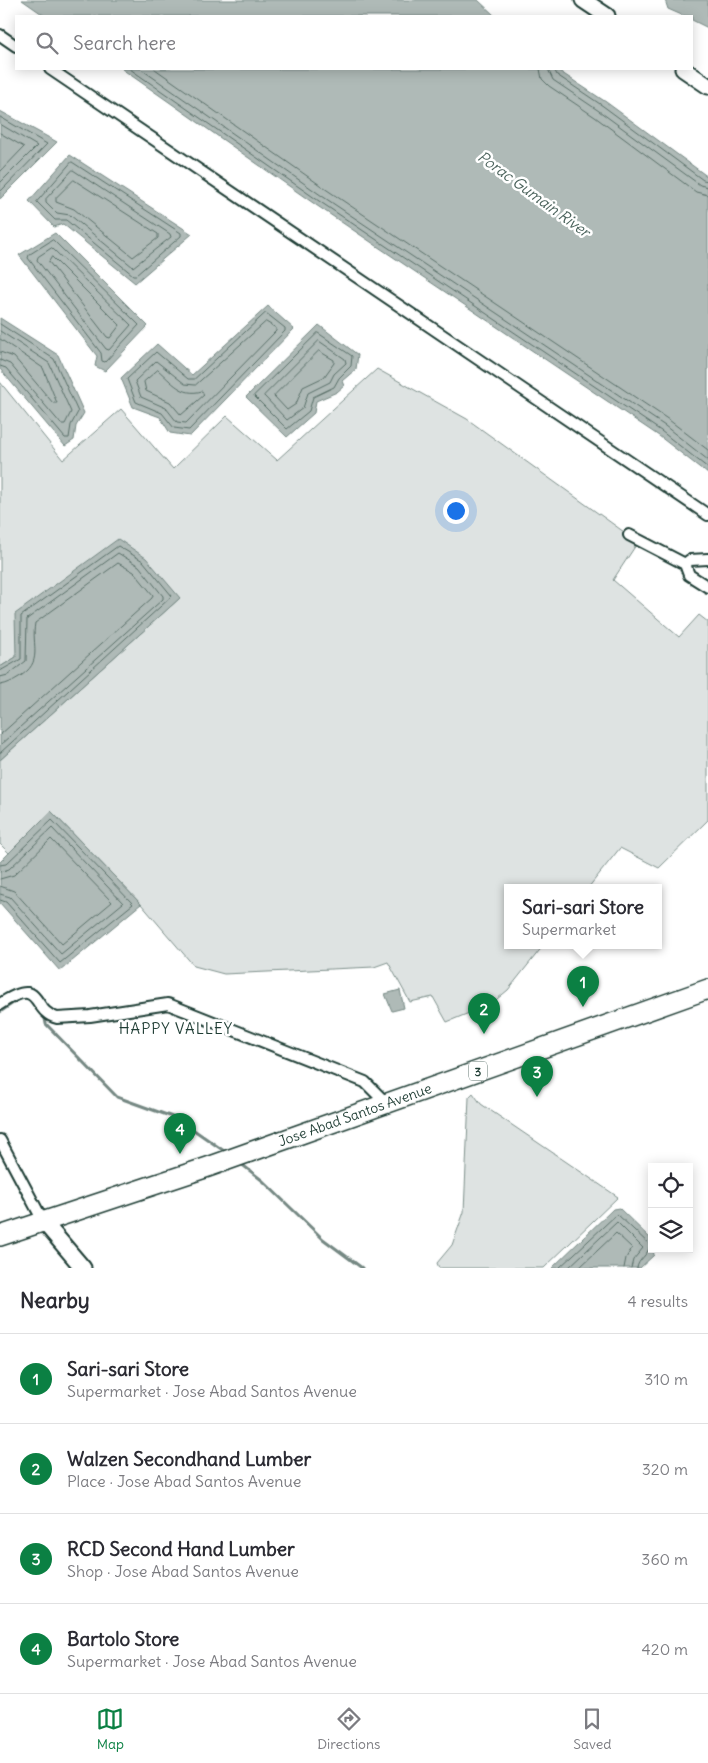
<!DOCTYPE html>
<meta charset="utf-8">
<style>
body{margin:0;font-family:Delius,sans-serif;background:#f2f2f3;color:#2b2b33}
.controls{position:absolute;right:15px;bottom:15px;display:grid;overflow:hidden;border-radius:0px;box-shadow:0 2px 12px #0003}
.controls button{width:45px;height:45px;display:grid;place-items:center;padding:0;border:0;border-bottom:1px solid #e1e1e2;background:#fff;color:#2b2b33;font:25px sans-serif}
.you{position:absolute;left:455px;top:510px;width:18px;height:18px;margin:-12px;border:4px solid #fff;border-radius:50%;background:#1a73e8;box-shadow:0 0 0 8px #1a73e833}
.badge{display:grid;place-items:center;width:32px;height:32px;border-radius:50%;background:#0b8043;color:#fff;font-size:16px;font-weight:700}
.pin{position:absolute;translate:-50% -41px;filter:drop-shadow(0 1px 2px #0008)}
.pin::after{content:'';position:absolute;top:26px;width:18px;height:15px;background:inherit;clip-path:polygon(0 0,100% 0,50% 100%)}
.popup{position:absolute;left:504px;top:884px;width:158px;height:65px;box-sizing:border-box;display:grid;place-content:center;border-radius:0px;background:#fff;filter:drop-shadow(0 1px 4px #0005);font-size:16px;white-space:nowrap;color:#7c7c81}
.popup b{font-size:19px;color:#2b2b33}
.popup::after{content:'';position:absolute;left:50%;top:100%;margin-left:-10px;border:10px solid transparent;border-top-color:#fff}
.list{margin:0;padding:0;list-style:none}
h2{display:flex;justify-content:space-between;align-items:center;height:65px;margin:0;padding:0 20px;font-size:21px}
h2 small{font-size:16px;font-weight:400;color:#7c7c81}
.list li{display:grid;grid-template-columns:32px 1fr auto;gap:15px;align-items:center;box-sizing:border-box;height:90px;padding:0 20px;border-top:1px solid #e1e1e2}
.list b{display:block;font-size:19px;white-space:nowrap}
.list p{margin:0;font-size:16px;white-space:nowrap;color:#7c7c81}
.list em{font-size:16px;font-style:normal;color:#7c7c81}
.icon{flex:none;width:28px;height:28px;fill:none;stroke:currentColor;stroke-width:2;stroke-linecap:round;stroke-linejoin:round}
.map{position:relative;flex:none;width:708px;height:1268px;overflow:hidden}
.search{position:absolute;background:#fff;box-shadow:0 2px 12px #0003;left:15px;right:15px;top:15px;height:55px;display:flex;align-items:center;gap:12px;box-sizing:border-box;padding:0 18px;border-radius:0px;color:#7c7c81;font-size:19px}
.sheet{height:425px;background:#fff}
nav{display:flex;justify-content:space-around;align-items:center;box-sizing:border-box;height:70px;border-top:1px solid #e1e1e2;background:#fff;font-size:14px;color:#7c7c81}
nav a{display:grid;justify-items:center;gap:2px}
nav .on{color:#0b8043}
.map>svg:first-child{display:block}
.green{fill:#dee3e2;stroke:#7e908b}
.water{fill:#afbab7;stroke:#758883}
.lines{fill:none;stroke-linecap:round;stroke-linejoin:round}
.shore{stroke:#596f68;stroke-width:1}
.stream{stroke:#758883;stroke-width:3}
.street-casing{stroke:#1f3d34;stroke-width:14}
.secondary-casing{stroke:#1f3d34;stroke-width:19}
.highway-casing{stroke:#1f3d34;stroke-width:22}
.street{stroke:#fff;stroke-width:10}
.secondary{stroke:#fff;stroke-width:15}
.highway{stroke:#fff;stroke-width:19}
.labels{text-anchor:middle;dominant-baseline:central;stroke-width:5;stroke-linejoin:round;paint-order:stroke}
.shield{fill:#fff;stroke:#627771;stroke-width:1}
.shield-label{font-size:12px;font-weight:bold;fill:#1f3d34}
.street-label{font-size:14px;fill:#1f3d34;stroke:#fff}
.water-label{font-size:15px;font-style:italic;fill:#4a625b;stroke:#fff}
.neighbourhood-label{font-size:15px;letter-spacing:1px;fill:#1f3d34;stroke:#fff}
</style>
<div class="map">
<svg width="708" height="1268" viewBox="0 0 708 1268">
<rect width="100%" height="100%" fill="#fff"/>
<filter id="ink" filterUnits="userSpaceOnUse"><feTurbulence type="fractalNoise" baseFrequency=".02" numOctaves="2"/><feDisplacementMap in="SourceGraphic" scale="10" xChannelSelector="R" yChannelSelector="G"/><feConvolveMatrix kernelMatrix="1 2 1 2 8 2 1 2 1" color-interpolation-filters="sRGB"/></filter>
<g filter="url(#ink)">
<path class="green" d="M377 369 467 419 638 542 613 580 679 637 699 615 708 622V820L659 868 620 848 588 888H508V946H543L508 990 491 1004 447 1022 433 997 410 1002 388 962 374 967 224 974 194 966 141 904 51 811 9 853 0 844V760L180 598 16 657 0 667V382L63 460 121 409 173 469 227 416 277 460Z
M473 1093 481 1104 618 1197 544 1268H439L437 1263 452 1245 464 1212 469 1097Z"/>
<path class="water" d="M22 0H478L495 16H45Z
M665 0H708V28L692 20V16H684L668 9Z
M122 69H556L606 102 708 177V474L659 436 316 205Z
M0 111 57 142 0 199Z
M70 155 192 234 135 283 63 224 54 227 29 201Z
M55 233 148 326 105 371 95 366 97 356 19 255Z
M268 306 294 329 190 436 170 433 160 417 133 407 121 378 157 344 192 375Z
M0 318 58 355 84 413 76 426 74 440 65 446 0 369Z
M319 325 358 355 356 369 342 381 344 386 337 392 316 401 314 413 287 437 246 397Z
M118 539 146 558 180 598 0 760V667L16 657 15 614Z
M51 811 141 904 60 971 0 903V862Z
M400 990 404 1008 392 1011 385 994Z
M619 1208 652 1240 654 1255 640 1268H552L613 1209Z"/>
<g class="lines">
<path class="shore" d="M130 69 319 201 661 431 708 468
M141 69 322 196 665 426 708 460
M155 69 327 190 669 420 708 450
M540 69 542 79 549 86 595 117 696 192 708 195
M548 69 553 80 599 111 700 185 708 187
M554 69 557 75 603 106 703 180 708 181
M0 117 47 144 0 192
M0 124 37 146 0 183
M0 133 24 147 0 172
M72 162 181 233V236L136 275H133L66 220H55L37 202Z
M73 170 170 234 171 237 133 267 70 215 57 213 46 202V199Z
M74 180 158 234V238L133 257 74 209 56 202V198Z
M53 240 139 325 105 362 102 361 101 353 28 258 29 255Z
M52 248 131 325 109 350 106 349 37 260 38 257Z
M52 257 120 325 110 338 107 337 49 262Z
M266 313 285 328V331L189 430 174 428 162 413 136 402 127 379 156 352 188 379H194Z
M266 322 276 328V331L186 423 177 422 166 408 141 397 135 381 156 361 185 384 195 385Z
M0 324 54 359 78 412 71 425 69 438H65L6 368 0 366
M0 331 49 363 71 412 65 424H61L10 364 0 360
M318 333 352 356 351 366 339 378 334 387 313 397 309 411 287 429 254 396Z
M0 339 43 368 57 403H53L14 357 0 352
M319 341 345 359 346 363 334 374 330 382 308 393 303 408 287 420 264 396Z
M319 351 334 360V363L324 377 303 387 296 404 287 410 274 396Z
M158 370C172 382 182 397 202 391L204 395 181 415 170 402 146 391 144 382Z
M0 671 21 659V616L118 546 143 561 172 596 0 753
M0 677 8 675 26 661 27 619 118 553 139 566 163 596V599L0 745
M0 685C8 684 12 681 19 677 44 662 31 646 35 623L118 563 134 572 153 595 152 598 0 735
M0 865 6 864 52 820 133 904 60 963 6 902 0 900
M0 872 9 869 52 828 123 903 61 954 10 897 0 894
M0 879 14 875 51 839 112 902 62 944 14 891 0 886
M559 1268 617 1214 650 1245C648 1256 638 1259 637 1268
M568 1268 617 1222 643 1248 633 1260 631 1268
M579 1268 616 1233 632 1248 626 1258 624 1268"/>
<path class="stream" d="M0 1012 19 999
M44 1014 46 1024 117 1097 178 1119 227 1153
M240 1163 263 1181 323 1239 362 1268"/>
<defs>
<path id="street" d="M0 35 16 46
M50 69 708 515
M629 535 685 564 690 560 708 559
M685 564 689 575 708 587
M0 1004C44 975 30 1011 57 1018L90 1016 168 1004 365 1082 386 1103
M0 1140 43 1221"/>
<path id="secondary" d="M583 0 607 16
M683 69 708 86
M43 1221 83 1268"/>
<g id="highway">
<path id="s1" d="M0 1236 208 1167 708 989"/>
</g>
</defs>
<use href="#street" class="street-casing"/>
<use href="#secondary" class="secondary-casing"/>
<use href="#highway" class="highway-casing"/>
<use href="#street" class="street"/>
<use href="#secondary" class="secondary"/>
<use href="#highway" class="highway"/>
</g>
</g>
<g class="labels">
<rect class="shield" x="469" y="1061.5" width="18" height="19" rx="4"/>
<g class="shield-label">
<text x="478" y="1071">3</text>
</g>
<g class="street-label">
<text stroke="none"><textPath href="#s1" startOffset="375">Jose Abad Santos Avenue</textPath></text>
</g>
<g class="water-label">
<text transform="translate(534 194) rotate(36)">Porac Gumain River</text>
</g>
<g class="neighbourhood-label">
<text x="176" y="1028">HAPPY VALLEY</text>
</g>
</g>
</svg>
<div class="controls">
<button><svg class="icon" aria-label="locate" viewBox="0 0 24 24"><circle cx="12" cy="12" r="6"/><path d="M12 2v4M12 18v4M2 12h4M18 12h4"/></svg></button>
<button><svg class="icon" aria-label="layers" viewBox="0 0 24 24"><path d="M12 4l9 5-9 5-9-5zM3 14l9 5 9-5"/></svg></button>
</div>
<div class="you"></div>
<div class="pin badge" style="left:583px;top:1007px">1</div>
<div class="popup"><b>Sari-sari Store</b>Supermarket</div>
<div class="pin badge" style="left:484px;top:1034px">2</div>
<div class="pin badge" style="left:537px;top:1097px">3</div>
<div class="pin badge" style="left:180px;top:1154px">4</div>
<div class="search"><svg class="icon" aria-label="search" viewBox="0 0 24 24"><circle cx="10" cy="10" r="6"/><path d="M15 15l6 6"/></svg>Search here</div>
</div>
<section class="sheet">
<h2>Nearby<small>4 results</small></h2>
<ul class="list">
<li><span class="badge">1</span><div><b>Sari-sari Store</b><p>Supermarket · Jose Abad Santos Avenue</p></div><em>310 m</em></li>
<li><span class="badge">2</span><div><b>Walzen Secondhand Lumber</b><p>Place · Jose Abad Santos Avenue</p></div><em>320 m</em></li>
<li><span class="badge">3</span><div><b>RCD Second Hand Lumber</b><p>Shop · Jose Abad Santos Avenue</p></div><em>360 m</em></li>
<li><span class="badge">4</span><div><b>Bartolo Store</b><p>Supermarket · Jose Abad Santos Avenue</p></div><em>420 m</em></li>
</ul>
</section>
<nav>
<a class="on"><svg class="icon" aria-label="map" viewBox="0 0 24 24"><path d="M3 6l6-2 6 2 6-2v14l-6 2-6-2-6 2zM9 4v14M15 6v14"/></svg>Map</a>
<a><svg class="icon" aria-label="directions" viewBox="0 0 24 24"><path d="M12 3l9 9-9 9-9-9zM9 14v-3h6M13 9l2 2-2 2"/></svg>Directions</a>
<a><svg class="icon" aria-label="saved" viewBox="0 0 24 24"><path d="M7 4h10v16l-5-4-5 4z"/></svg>Saved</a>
</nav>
